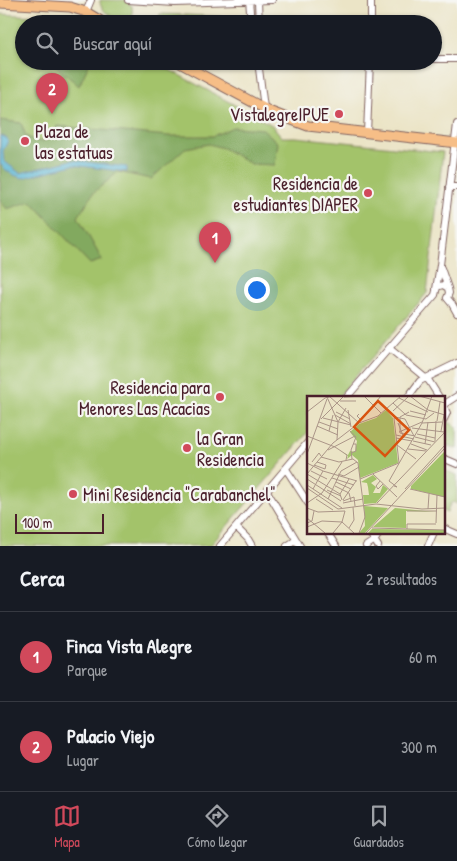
<!DOCTYPE html>
<html lang="es">
<meta charset="utf-8">
<style>
body{margin:0;font-family:"Patrick Hand",sans-serif;background:#20242c;color:#f1f3f6}
.scale{position:absolute;left:15px;bottom:12px;width:89px;box-sizing:border-box;padding-left:5px;border:2px solid #4a1f2b;border-top:0;font-size:14px;line-height:18px;white-space:nowrap;color:#4a1f2b;-webkit-text-stroke:4px #f6f6f2;paint-order:stroke}
.you{position:absolute;left:256px;top:289px;width:18px;height:18px;margin:-12px;border:4px solid #fff;border-radius:50%;background:#1a73e8;box-shadow:0 0 0 8px #1a73e833}
.badge{display:grid;place-items:center;width:32px;height:32px;border-radius:50%;background:#d1495b;color:#fff;font-size:16px;font-weight:700}
.pin{position:absolute;translate:-50% -41px;filter:drop-shadow(0 1px 2px #0008)}
.pin::after{content:'';position:absolute;top:26px;width:18px;height:15px;background:inherit;clip-path:polygon(0 0,100% 0,50% 100%)}
.list{margin:0;padding:0;list-style:none}
h2{display:flex;justify-content:space-between;align-items:center;height:65px;margin:0;padding:0 20px;font-size:21px}
h2 small{font-size:16px;font-weight:400;color:#9ea1a6}
.list li{display:grid;grid-template-columns:32px 1fr auto;gap:15px;align-items:center;box-sizing:border-box;height:90px;padding:0 20px;border-top:1px solid #363941}
.list b{display:block;font-size:19px;white-space:nowrap}
.list p{margin:0;font-size:16px;white-space:nowrap;color:#9ea1a6}
.list em{font-size:16px;font-style:normal;color:#9ea1a6}
.icon{flex:none;width:28px;height:28px;fill:none;stroke:currentColor;stroke-width:2;stroke-linecap:round;stroke-linejoin:round}
.map{position:relative;flex:none;width:457px;height:546px;overflow:hidden}
.search{position:absolute;background:#171b24;box-shadow:0 1px 4px #0004;left:15px;right:15px;top:15px;height:55px;display:flex;align-items:center;gap:12px;box-sizing:border-box;padding:0 18px;border-radius:28px;color:#9ea1a6;font-size:19px}
.sheet{height:245px;background:#171b24}
nav{display:flex;justify-content:space-around;align-items:center;box-sizing:border-box;height:70px;border-top:1px solid #363941;background:#171b24;font-size:14px;color:#9ea1a6}
nav a{display:grid;justify-items:center;gap:2px}
nav .on{color:#d1495b}
.map>svg:first-child{display:block}
.green{fill:#a3c36b;stroke:#76714b}
.forest{fill:#82a95f;stroke:#666445}
.water{fill:#54b3d2;stroke:#4f697e}
.lines{fill:none;stroke-linecap:round;stroke-linejoin:round}
.minor-casing{stroke:#826461;stroke-width:8}
.major-casing{stroke:#826461;stroke-width:11}
.minor{stroke:#fff;stroke-width:6}
.major{stroke:#f6be87;stroke-width:9}
.poi-dot{fill:#d1495b;stroke:#f6f6f2;stroke-width:2}
.labels{text-anchor:middle;dominant-baseline:central;stroke-width:4.5;stroke-linejoin:round;paint-order:stroke}
.poi-label{font-size:18px;fill:#4a1f2b;stroke:#f6f6f2;text-anchor:end}
.inset-road{fill:none;stroke:#ab9588;stroke-width:1}
.view{fill:#d8530f;fill-opacity:0.15;stroke:#d8530f;stroke-width:2.5}
.inset-edge{fill:none;stroke:#4a1f2b;stroke-width:2.5}
</style>
<div class="map">
<svg width="457" height="546" viewBox="0 0 457 546">
<rect width="100%" height="100%" fill="#f6f6f2"/>
<filter id="ink" filterUnits="userSpaceOnUse"><feTurbulence type="fractalNoise" baseFrequency=".02" numOctaves="2"/><feDisplacementMap in="SourceGraphic" scale="10" xChannelSelector="R" yChannelSelector="G"/><feConvolveMatrix kernelMatrix="1 2 1 2 8 2 1 2 1" color-interpolation-filters="sRGB"/></filter>
<filter id="wash" filterUnits="userSpaceOnUse"><feTurbulence type="fractalNoise" baseFrequency=".0096" numOctaves="4" result="noise"/><feDisplacementMap in="SourceGraphic" scale="20" xChannelSelector="R" yChannelSelector="G"/><feGaussianBlur stdDeviation="1.12" result="paint"/><feColorMatrix in="noise" values="0 0 0 0 0 0 0 0 0 0 0 0 0 0 0 0 0 1.4 0 .05"/><feComposite in="paint" operator="in"/></filter>
<g filter="url(#wash)">
<rect width="100%" height="100%" fill="#ebe4c6"/>
<path class="green" d="M100 0H127V2L132 6 133 24H128C118 18 99 14 100 0Z
M0 14 71 18 82 24H24V61H153L272 125 282 137H296L443 152 427 293 338 397H308V432L210 546H0Z
M160 14 231 17 232 24H158Z
M444 419 457 427V449L443 444 447 437 443 435Z
M443 470 457 475V504L453 502 450 504 447 513 443 511Z"/>
<path class="forest" d="M50 61H90V62L79 86Z
M0 120 21 123 26 136C42 145 48 143 57 126L168 136H213L233 127 263 129 278 143 275 165 251 164 223 148 209 144 185 148 151 179 118 172 93 193 78 217 102 260 90 264 31 201 7 209 0 200Z"/>
<path class="water" d="M0 135 7 138 8 141 3 151 4 161 20 173 72 160 127 167V172L73 165 23 178C13 176 6 171 0 164Z"/>
</g>
<g filter="url(#ink)">
<g class="lines">
<defs>
<path id="minor" d="M128 0 175 3 272 0
M249 0 251 24
M258 1 259 24
M86 12 91 0
M371 24V0
M433 59H457
M258 61 264 108
M270 61 370 62
M367 133 370 61
M449 187H457
M441 268 448 288
M436 289 440 265 457 124
M447 298 452 304 457 313
M389 348 429 381 439 397
M347 397 435 295 437 287 443 285 448 288 449 293 447 298
M408 397 420 381 457 363
M443 405 447 413 443 421
M443 405 457 396
M443 458 457 464
M286 469 308 503
M267 491 300 546
M236 527 248 539 252 546
M443 528 457 534
M327 532 336 546
M369 532 378 546
M220 546 308 442
M287 546 296 540
M366 546 375 540 380 532
M428 546 434 532"/>
<path id="major" d="M0 3 70 7 86 12 106 24
M176 61 271 112 308 126 457 143"/>
</defs>
<use href="#minor" class="minor-casing"/>
<use href="#major" class="major-casing"/>
<use href="#minor" class="minor"/>
<use href="#major" class="major"/>
</g>
</g>
<g class="poi-dot">
<circle cx="339" cy="114" r="5"/>
<circle cx="25" cy="141" r="5"/>
<circle cx="368" cy="193" r="5"/>
<circle cx="220" cy="397" r="5"/>
<circle cx="187" cy="448" r="5"/>
<circle cx="73" cy="494" r="5"/>
</g>
<g class="labels">
<g class="poi-label">
<text x="329" y="114">VistalegreIPUE</text>
<text x="35" y="131" text-anchor="start">Plaza de<tspan x="35" dy="21">las estatuas</tspan></text>
<text x="358" y="183">Residencia de<tspan x="358" dy="21">estudiantes DIAPER</tspan></text>
<text x="210" y="387">Residencia para<tspan x="210" dy="21">Menores Las Acacias</tspan></text>
<text x="197" y="438" text-anchor="start">la Gran<tspan x="197" dy="21">Residencia</tspan></text>
<text x="83" y="494" text-anchor="start">Mini Residencia "Carabanchel"</text>
</g>
</g>
<g transform="translate(307 396)">
<rect width="138" height="138" fill="#ebe4c6"/>
<path d="M79 14 86 22 91 67 53 82 51 64 45 59 40 63 41 60 35 56 41 59 43 55 48 56 50 45 43 36 52 28 69 22ZM137 56V101L104 93V90ZM66 79 70 83 64 87 69 91 66 97H73L76 89 81 93 69 107 57 108 56 99H62L61 91 60 87 54 86ZM57 110 81 112 58 137H52L58 130ZM88 112 128 116 99 115V132L66 131ZM65 133 138 134 137 137H61Z" fill="#a3c36b"/>
<path class="inset-road" d="M22 0 52 27M57 0 74 17M103 0 121 14 138 19M112 0 138 7M20 1 31 26 30 44M37 1 57 0M92 2 121 16M33 5H49M72 5 87 21M86 7 99 19 119 23 127 17M41 14 44 31M86 15 102 0M103 15 119 19M0 16 18 2 26 0M29 16 43 23M102 16 93 21V37L108 40M52 18 50 20 54 24 74 0M28 19 44 28M88 21 98 23 107 40M16 22 44 29M14 23 37 0M130 25 133 6M12 26 31 33M31 26 39 12M91 27 97 42M115 27 135 26M10 30 31 39M105 32 137 36M22 35 26 19M43 35 49 41 44 54 45 63M134 35 137 19M92 36 115 26M110 38 128 42M89 39 107 43M0 40 28 51 40 59 39 64M108 41 128 46M89 42 105 45M106 45 124 49M128 45 129 25M104 48 120 54M118 48 121 26M90 49 109 63M101 53 119 55M21 54 48 40M44 57 49 55V48H46M0 58 20 3M14 61 32 66 46 63M46 63 51 67 58 121 52 137M5 66 12 57 14 60M0 67 16 75 50 85M7 69 18 73 19 69 10 66M4 75 20 83M0 78 33 98M0 78 26 47 52 27 71 20 94 0M31 78 37 80 52 71M66 78 90 101M25 82 47 89M0 83 34 105M53 83 92 67 87 22M73 85 69 90 71 93 76 88M29 86 44 93M0 89 35 112M28 90 42 97 44 105M87 90 90 91 82 85 115 27 125 0M0 92 31 113 69 108 115 113 138 112M6 93 16 75M98 93 138 49M103 93 138 101M20 94 34 100M9 103 26 114M21 103 34 75 50 66M35 104 33 98 42 83M36 104 49 85M36 105 47 101 48 110M0 107 15 97 35 66M36 107 56 103M70 107 138 36M0 112 11 116 38 115M121 113 122 98M100 115H130M0 122 18 137M35 126 47 137M0 127 5 125 7 115M129 127 130 99M0 131 15 125 35 126M42 132 47 124 46 111M65 132 138 134M100 133V128H129M26 137 35 126 38 115M59 137 138 52"/>
<path class="view" d="M71 5 102 34 78 60 47 31Z"/>
<rect width="138" height="138" class="inset-edge"/>
</g>
</svg>
<div class="scale">100 m</div>
<div class="you"></div>
<div class="pin badge" style="left:215px;top:263px">1</div>
<div class="pin badge" style="left:52px;top:114px">2</div>
<div class="search"><svg class="icon" aria-label="search" viewBox="0 0 24 24"><circle cx="10" cy="10" r="6"/><path d="M15 15l6 6"/></svg>Buscar aquí</div>
</div>
<section class="sheet">
<h2>Cerca<small>2 resultados</small></h2>
<ul class="list">
<li><span class="badge">1</span><div><b>Finca Vista Alegre</b><p>Parque</p></div><em>60 m</em></li>
<li><span class="badge">2</span><div><b>Palacio Viejo</b><p>Lugar</p></div><em>300 m</em></li>
</ul>
</section>
<nav>
<a class="on"><svg class="icon" aria-label="map" viewBox="0 0 24 24"><path d="M3 6l6-2 6 2 6-2v14l-6 2-6-2-6 2zM9 4v14M15 6v14"/></svg>Mapa</a>
<a><svg class="icon" aria-label="directions" viewBox="0 0 24 24"><path d="M12 3l9 9-9 9-9-9zM9 14v-3h6M13 9l2 2-2 2"/></svg>Cómo llegar</a>
<a><svg class="icon" aria-label="saved" viewBox="0 0 24 24"><path d="M7 4h10v16l-5-4-5 4z"/></svg>Guardados</a>
</nav>
